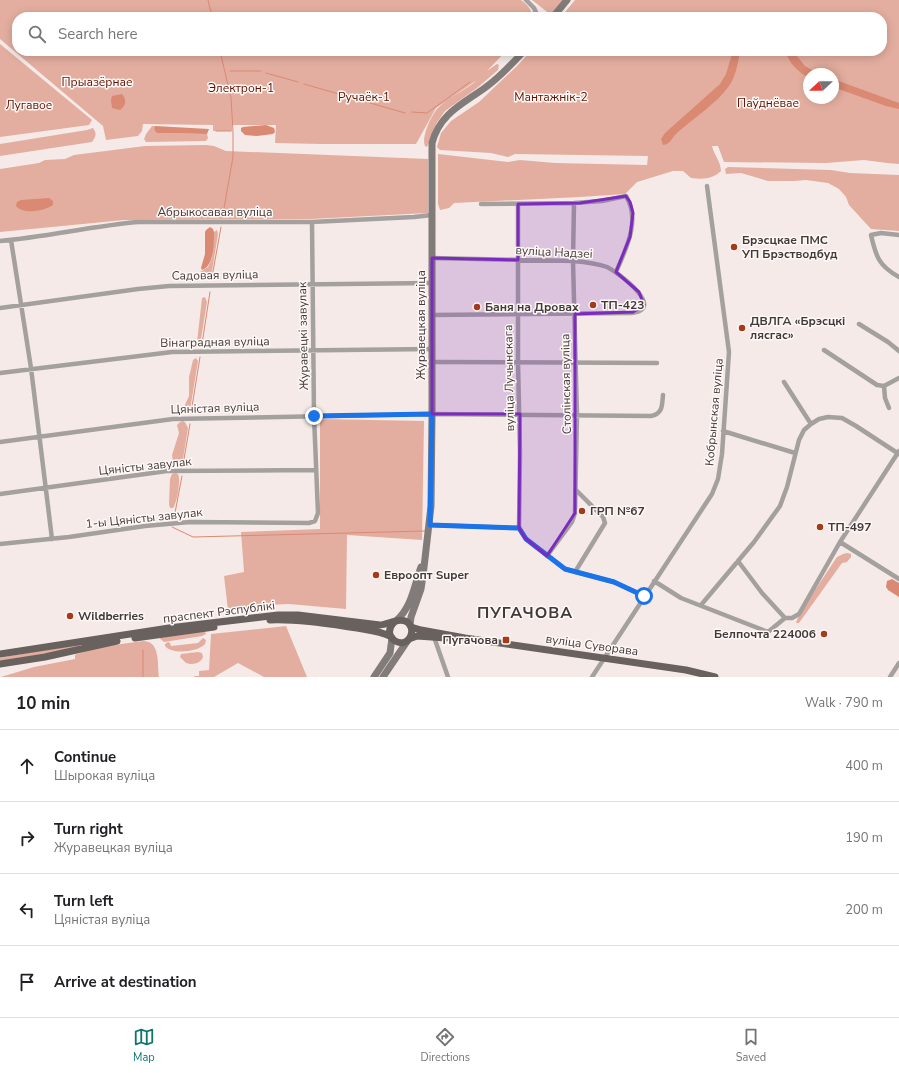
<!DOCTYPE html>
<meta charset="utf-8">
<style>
body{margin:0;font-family:"Nunito Sans",sans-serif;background:#f2f2f2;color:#202124}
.compass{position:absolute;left:803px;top:68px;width:36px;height:36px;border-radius:50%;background:#fff;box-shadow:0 2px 10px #0003;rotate:248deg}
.stop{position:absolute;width:12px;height:12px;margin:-9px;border:3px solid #1a73e8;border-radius:50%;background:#fff}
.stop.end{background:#1a73e8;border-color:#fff;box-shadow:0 1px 4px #0008}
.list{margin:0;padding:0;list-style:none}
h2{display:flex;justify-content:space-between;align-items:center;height:52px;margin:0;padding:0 16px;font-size:17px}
h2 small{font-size:13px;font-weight:400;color:#757577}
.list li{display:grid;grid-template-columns:26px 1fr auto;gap:12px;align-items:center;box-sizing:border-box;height:72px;padding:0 16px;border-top:1px solid #e0e0e0}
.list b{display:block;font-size:15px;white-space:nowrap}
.list p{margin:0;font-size:13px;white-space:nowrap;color:#757577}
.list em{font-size:13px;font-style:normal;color:#757577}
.icon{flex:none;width:22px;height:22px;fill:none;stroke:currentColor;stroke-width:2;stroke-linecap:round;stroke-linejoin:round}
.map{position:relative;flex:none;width:899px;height:677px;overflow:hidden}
.search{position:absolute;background:#fff;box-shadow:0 2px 10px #0003;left:12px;right:12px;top:12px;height:44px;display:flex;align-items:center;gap:10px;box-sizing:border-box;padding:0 14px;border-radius:16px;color:#757577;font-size:15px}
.sheet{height:340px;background:#fff}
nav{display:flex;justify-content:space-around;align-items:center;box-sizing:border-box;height:56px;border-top:1px solid #e0e0e0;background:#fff;font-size:11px;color:#757577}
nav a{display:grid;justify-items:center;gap:2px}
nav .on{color:#0f766e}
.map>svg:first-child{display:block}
.green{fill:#e3ae9f;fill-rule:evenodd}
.water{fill:#da8972}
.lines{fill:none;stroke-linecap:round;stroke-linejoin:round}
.stream{stroke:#da8972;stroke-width:1}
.street{stroke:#a4a09e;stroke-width:4.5}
.secondary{stroke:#817b79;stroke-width:7}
.primary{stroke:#68615e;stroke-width:7}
.route{stroke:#1a73e8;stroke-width:5}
.marked{fill:#7b2cbf;fill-opacity:0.2;stroke:#7b2cbf;stroke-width:3;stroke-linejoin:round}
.poi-dot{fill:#a23b1c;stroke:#fff8f6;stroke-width:1.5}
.labels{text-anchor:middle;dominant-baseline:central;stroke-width:3;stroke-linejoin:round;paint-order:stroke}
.park-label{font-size:12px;fill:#5a1300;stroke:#fff8f6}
.street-label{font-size:12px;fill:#403b3a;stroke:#fff8f6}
.poi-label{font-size:12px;font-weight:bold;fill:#403b3a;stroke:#fff8f6;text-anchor:start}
.district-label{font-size:16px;font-weight:bold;letter-spacing:1px;fill:#403b3a;stroke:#fff8f6}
</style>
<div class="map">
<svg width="899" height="677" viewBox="0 0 899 677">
<rect width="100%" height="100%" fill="#f5eae7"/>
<path class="green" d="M0 0H521C528 5 531 9 533 17H17V51H506L487 71 497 64 499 65 498 70 477 88 445 111 436 124 427 147 425 146C421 138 431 116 437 109 447 98 466 90 477 80L436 108 416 144H322L275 143 276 125H232V131H213V125L143 124 142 131 138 136 106 140 103 126 0 39Z
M532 0H564L551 15Z
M575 0H899V164L887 163 864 160 826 163 724 162 718 146H712C714 155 721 162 721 171 712 180 702 179 691 178L683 171H673L637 182 625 194 580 197 454 203 449 208 440 210 438 204V154L508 162 520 160 555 163 647 165 648 156 515 154 508 157 491 153 440 150 437 147 441 133 451 121 479 102 518 65 531 51H882V17H561ZM809 74H833V98H809Z
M0 44 92 120 89 125 0 137Z
M152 126H155L154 128 157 133 207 134 208 138 206 141 146 142 144 139 146 134Z
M93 128C97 134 96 136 92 142L0 156V144L87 130Z
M206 145 214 146 226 151 428 159V213L311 219 124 220 0 232V169L39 163 45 160 65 159 74 155 145 146Z
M728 167 795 169 831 170 850 173 899 175V231L871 229 849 205 846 197 839 189 828 183 806 180 794 181H768L741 173 726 174 725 169Z
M217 230 218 234 212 271 209 276 203 277 200 274V272L208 267 212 258 214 232Z
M205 297 207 302 200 345 198 346 197 342 202 298Z
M196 358 198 361 190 410 187 412 184 407 189 396V377L193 360Z
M320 419 424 421 422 540 347 535 346 609 289 604 269 605 228 610 224 576 244 572 241 532 320 529Z
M183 421 185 422 188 428 183 459 181 463 177 464 173 462 172 455 179 433 177 425 180 422Z
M175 473 178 474C181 480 177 503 173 508H170L169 504 170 479 172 474Z
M847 553 851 554V557L847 562 842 563 799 623H796L799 614 837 557 843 554Z
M286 626 307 677H264L238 663 214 677H195L194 676H199V671L209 670 211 634Z
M205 631 206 634 202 636 164 642 158 637Z
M203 638 206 640 205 644C198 652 172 655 165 646V644L168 642 170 643 171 646 198 643Z
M144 641C161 642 157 665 159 677H1L34 667 75 659V655L77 654 106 646Z
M79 644 80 646 50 653 0 661V658C26 652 53 650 79 644Z
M198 652 202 653 203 657C200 664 193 665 186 663L180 657 181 654Z"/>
<path class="water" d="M733 51H740C738 63 736 76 729 86 717 103 694 118 678 132 673 136 670 145 663 145L661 139 665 133 720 84 726 74Z
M785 51H793L805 66 819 74H809V78C797 71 790 64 785 51Z
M833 79 899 103V109L886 106 833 87Z
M122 94C127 100 126 106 120 110L112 108 111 100 112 96Z
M266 125 274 128 275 132 273 134 257 136 245 135 241 131V128L243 127Z
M155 126 209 129 207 134 157 133 155 131 154 128Z
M49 198 53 201V205C44 211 23 215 16 206L17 202 21 200Z
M210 227 213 229 214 232C214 244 214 266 202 270L201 268 205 254V232L206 230Z
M892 579 899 583V597L888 590 886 587 887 581Z"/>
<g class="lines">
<path class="stream" d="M208 0 212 17
M220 51 231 98 233 131V157L223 214
M230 71H261
M266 73 298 82
M304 84 405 113
M412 112 427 113 470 82
M216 131H231
M212 277 221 227
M202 344 210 292
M191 413 200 357
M183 465 190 424
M174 518 182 476
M172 527 193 537 425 531
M143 650V677"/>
<path class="street" d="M526 0 534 8 538 17
M481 204 574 203 602 201 626 196C641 220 626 249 616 272
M518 204V362L520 453 519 528
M899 235 881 233 871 235C876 257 879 266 899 277
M11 240 31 368 52 539
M0 241C46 237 92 226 138 222H312L414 217 432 215
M0 308 138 289 169 286 432 283
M432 315 630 313C668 310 619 273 607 267 596 263 585 262 573 261L432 258
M859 324 888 342 899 351
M824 350 877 385 884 386 899 378
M432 362 657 363
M0 373 172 352 433 349
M784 382 811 424
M884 386 885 398 889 408
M723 431 795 453
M0 442 173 419 432 414 651 416C663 414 662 405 663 395
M0 494 167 471 316 470
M430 525 519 528 526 539 565 569 614 582 644 596
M840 542 899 579
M0 544 69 537 145 526 190 522 309 523 315 521 318 513 314 416 312 222
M547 556 572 522 575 513 577 415 573 261 574 203
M738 561 762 593 785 618
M575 572 605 523 603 517 576 490
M654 581 681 598 768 632 785 618
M701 605 754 542 780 506 787 487 799 440 804 430 811 424 819 419 828 417 842 418 856 426 899 454
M785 618H792L799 614 840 542 899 451
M434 637 448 677
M592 677 712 494 718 479 722 454 729 352 707 186
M890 677 899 663"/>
<path class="secondary" d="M553 17 567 0
M396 621C412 607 414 586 421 567
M410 625 411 617 421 589 423 576 431 506 432 414V143C440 113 463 104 486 87 500 77 512 64 524 51
M374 677 390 653 392 638
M383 677 408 640"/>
<path class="primary" d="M270 620C299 619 329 624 357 628 368 630 380 631 390 636
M411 627 421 630 465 638 686 670 715 677
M135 638 214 627
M409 639 417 636 446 638
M0 654 169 628 278 615H298L380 625C390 624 403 615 410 625 412 628 412 632 411 635 406 652 379 638 394 622
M0 664 45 657 117 641"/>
</g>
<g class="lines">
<path class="route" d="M314 416 432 414 430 525 519 528 526 539 565 569 614 582 644 596"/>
</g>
<path class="marked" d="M626 196 630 202 633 213 630 237 616 272 639 292 644 305 633 312 575 314V513L547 556 525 538 519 528 520 414H432V258L518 260V204L580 203Z"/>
<g class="poi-dot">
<circle cx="734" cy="247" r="4"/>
<circle cx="593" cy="305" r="4"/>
<circle cx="477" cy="307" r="4"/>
<circle cx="742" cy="328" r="4"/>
<circle cx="582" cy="511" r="4"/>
<circle cx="820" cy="527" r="4"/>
<circle cx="376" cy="575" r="4"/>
<circle cx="70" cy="616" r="4"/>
<circle cx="824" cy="634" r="4"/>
<rect x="502" y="636" width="8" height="8" rx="2"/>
</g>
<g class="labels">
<g class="park-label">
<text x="97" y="82">Прыазёрнае</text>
<text x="241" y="88">Электрон-1</text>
<text x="364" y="97">Ручаёк-1</text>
<text x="551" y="97">Мантажнік-2</text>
<text x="768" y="103">Паўднёвае</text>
<text x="29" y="105">Лугавое</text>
</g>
<g class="street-label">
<text x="215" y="212">Абрыкосавая вуліца</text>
<text transform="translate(554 252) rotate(3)">вуліца Надзеі</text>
<text transform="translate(215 275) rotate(-1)">Садовая вуліца</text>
<text transform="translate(421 325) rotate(-90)">Журавецкая вуліца</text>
<text transform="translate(303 336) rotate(-91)">Журавецкі завулак</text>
<text transform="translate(215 342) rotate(-1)">Вінаградная вуліца</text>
<text transform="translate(509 378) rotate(-91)">вуліца Лучынскага</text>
<text transform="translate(566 384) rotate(-91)">Столінская вуліца</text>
<text transform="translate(215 408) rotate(-2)">Цяністая вуліца</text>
<text transform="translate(714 412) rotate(-85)">Кобрынская вуліца</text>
<text transform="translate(145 466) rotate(-6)">Цяністы завулак</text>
<text transform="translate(144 518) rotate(-6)">1-ы Цяністы завулак</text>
<text transform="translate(219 612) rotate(-7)">праспект Рэспублікі</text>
<text transform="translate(592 645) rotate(8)">вуліца Суворава</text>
</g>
<g class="poi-label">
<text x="742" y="240">Брэсцкае ПМС<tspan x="742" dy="14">УП Брэстводбуд</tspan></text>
<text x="601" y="305">ТП-423</text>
<text x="485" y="307">Баня на Дровах</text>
<text x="750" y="321">ДВЛГА «Брэсцкі<tspan x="750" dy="14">лясгас»</tspan></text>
<text x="590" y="511">ГРП №67</text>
<text x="828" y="527">ТП-497</text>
<text x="384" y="575">Евроопт Super</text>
<text x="78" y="616">Wildberries</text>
<text x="816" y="634" text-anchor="end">Белпочта 224006</text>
<text x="498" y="640" text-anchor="end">Пугачова</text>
</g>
<g class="district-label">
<text x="525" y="613">ПУГАЧОВА</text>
</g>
</g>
</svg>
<svg class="compass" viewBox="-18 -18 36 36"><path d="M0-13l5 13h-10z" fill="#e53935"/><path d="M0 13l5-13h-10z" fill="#757577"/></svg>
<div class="stop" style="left:644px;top:596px"></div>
<div class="stop end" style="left:314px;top:416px"></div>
<div class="search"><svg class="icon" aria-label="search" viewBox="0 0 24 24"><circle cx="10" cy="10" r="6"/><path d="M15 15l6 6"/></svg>Search here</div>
</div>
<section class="sheet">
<h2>10 min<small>Walk · 790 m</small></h2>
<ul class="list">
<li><svg class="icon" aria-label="ahead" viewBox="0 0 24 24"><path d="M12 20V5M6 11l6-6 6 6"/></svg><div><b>Continue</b><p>Шырокая вуліца</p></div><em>400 m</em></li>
<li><svg class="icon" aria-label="right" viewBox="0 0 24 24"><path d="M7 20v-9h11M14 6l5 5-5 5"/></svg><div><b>Turn right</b><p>Журавецкая вуліца</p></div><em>190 m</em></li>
<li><svg class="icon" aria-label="left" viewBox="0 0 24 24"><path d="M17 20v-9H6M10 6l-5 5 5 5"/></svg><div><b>Turn left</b><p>Цяністая вуліца</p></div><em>200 m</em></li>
<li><svg class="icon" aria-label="arrive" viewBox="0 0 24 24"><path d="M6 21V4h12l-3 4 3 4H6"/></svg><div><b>Arrive at destination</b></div></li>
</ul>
</section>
<nav>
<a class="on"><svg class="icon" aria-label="map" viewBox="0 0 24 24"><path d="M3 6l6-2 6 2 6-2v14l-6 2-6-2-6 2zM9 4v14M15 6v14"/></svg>Map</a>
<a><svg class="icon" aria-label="directions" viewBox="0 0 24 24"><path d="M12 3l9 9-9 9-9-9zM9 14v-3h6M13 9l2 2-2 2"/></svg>Directions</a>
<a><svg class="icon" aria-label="saved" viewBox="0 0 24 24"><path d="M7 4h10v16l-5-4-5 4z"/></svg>Saved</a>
</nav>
